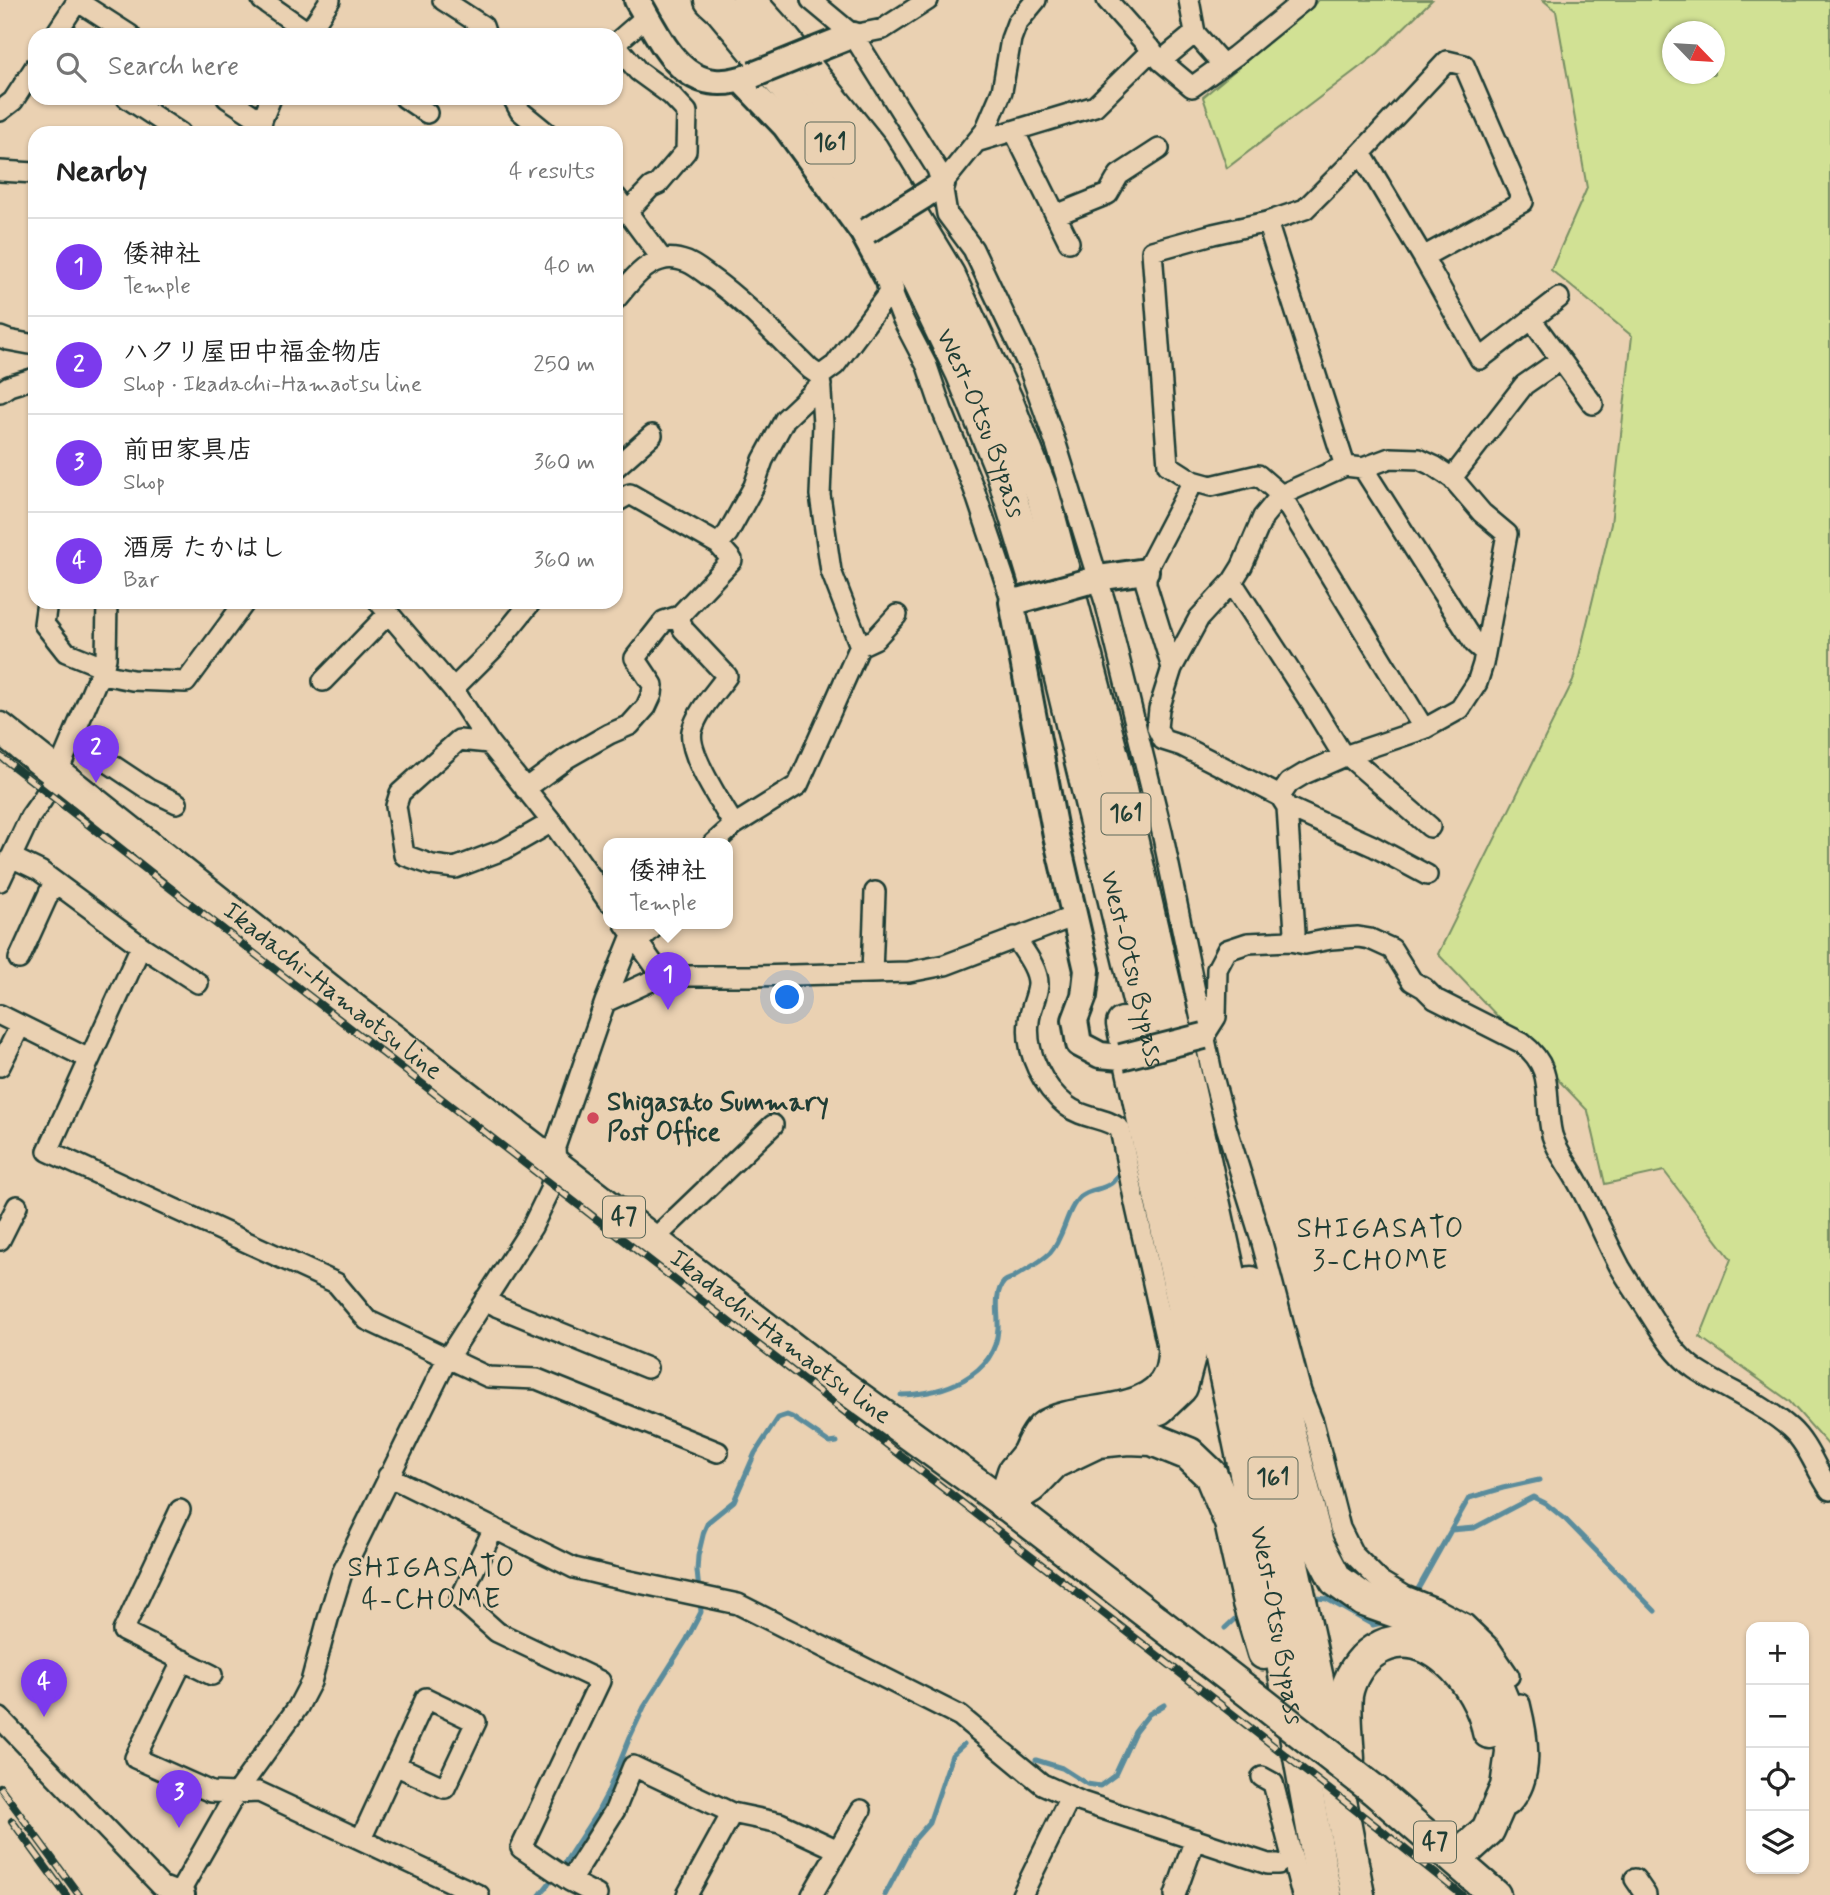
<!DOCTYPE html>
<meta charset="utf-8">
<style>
body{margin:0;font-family:Mynerve,"Klee One",sans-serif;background:#f2f2f2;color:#222}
.controls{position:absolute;right:21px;bottom:21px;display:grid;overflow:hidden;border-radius:14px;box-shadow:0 2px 5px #0004}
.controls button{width:63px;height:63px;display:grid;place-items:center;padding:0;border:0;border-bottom:2px solid #e0e0e0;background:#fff;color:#222;font:35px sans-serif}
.compass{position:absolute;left:1662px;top:21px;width:63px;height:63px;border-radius:50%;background:#fff;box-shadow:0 2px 5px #0004;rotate:115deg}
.you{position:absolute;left:788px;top:998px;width:24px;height:24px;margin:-18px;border:5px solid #fff;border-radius:50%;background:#1a73e8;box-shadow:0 0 0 10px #1a73e833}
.badge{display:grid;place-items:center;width:46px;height:46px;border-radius:50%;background:#7c3aed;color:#fff;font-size:23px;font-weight:700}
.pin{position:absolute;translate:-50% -58px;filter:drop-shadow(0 2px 4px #0008)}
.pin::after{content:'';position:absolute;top:37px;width:24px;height:21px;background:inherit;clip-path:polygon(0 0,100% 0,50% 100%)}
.popup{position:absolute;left:603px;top:838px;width:130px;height:91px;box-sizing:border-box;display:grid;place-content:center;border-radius:14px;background:#fff;filter:drop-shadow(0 2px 5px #0005);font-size:23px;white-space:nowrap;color:#767676}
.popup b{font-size:26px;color:#222}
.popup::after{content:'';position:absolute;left:50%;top:100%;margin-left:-14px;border:14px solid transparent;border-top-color:#fff}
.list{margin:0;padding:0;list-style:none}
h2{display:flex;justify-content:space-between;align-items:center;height:91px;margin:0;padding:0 28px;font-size:30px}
h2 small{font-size:23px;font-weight:400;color:#767676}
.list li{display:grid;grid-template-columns:46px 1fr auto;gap:21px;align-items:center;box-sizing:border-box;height:98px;padding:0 28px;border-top:2px solid #e0e0e0}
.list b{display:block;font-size:26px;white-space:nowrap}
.list p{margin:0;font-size:23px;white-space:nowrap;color:#767676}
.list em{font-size:23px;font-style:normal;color:#767676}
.icon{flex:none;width:38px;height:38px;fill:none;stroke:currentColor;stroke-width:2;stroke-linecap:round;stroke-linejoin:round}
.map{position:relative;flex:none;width:1830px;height:1895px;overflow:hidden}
.search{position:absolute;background:#fff;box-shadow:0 2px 5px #0004;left:28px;top:28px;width:595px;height:77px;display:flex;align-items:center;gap:18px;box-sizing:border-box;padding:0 24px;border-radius:21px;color:#767676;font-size:26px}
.panel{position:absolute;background:#fff;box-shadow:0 2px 5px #0004;left:28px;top:126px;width:595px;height:483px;border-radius:21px}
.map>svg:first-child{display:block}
.green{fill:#d1e194;stroke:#788f64;stroke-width:2;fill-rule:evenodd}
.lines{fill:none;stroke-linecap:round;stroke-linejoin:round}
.stream{stroke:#5a8c9c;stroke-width:5}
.minor-casing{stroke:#1f3d34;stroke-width:24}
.tertiary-casing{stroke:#1f3d34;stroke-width:30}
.primary-casing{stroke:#1f3d34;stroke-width:35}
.trunk-casing{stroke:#1f3d34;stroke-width:37}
.minor{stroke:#ead1b2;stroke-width:19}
.tertiary{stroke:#ead1b2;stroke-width:24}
.primary{stroke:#ead1b2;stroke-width:30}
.trunk{stroke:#ead1b2;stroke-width:32}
.rail-casing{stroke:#1f3d34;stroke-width:8}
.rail{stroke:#ead1b2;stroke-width:5;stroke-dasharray:16;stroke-linecap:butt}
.tertiary-bridge-casing{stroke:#1f3d34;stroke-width:30;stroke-linecap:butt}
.primary-bridge-casing{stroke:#1f3d34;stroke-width:35;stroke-linecap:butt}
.tertiary-bridge{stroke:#ead1b2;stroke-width:24}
.primary-bridge{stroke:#ead1b2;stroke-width:30}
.poi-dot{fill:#d1495b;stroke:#ead1b2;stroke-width:2.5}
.labels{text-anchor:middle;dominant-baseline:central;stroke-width:5;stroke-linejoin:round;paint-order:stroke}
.shield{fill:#ead1b2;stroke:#5c695a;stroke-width:2}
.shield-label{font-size:24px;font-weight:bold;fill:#1f3d34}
.street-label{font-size:26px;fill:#1f3d34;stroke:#ead1b2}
.poi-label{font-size:26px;font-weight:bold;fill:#1f3d34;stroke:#ead1b2;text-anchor:start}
.neighbourhood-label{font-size:28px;letter-spacing:2px;fill:#1f3d34;stroke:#ead1b2}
</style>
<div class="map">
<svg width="1830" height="1895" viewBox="0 0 1830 1895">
<rect width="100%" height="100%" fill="#ead1b2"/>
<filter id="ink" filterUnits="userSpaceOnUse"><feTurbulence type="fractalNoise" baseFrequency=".0143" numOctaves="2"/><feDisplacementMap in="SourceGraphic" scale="14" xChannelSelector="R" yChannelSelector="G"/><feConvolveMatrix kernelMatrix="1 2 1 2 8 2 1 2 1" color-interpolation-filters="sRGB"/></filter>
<g filter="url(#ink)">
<path class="green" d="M1319 0H1432L1378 53 1227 168 1203 97Z
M1543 0H1830V1447L1789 1401 1700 1337 1731 1259 1664 1171 1605 1184 1588 1111 1438 954 1573 681 1611 524 1632 336 1551 270 1587 188 1556 11ZM1672 32H1714V74H1672Z"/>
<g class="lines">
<path class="stream" d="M901 1395C942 1394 995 1377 998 1329 999 1315 993 1294 1004 1282 1007 1279 1011 1279 1014 1277 1025 1270 1040 1263 1050 1253 1064 1238 1066 1210 1080 1197 1089 1189 1101 1190 1110 1184 1114 1182 1117 1176 1120 1172
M1451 1530 1474 1528 1533 1497 1545 1503 1565 1519 1655 1611
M1418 1589 1469 1498 1503 1488 1539 1480
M699 1591 697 1571 698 1556 704 1531 708 1522 734 1501 755 1453 778 1418 787 1415 792 1417 830 1443 837 1442
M1317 1598 1327 1599 1373 1625 1386 1622
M1225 1628 1240 1614
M1036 1760 1062 1768 1087 1784 1100 1786 1115 1775 1135 1732 1149 1714 1164 1705
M560 1870 598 1811 607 1794 630 1737 644 1707 687 1639 701 1612 700 1601
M540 1895 554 1877
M885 1895 914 1840 929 1823 952 1755 964 1744"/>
<defs>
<path id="minor" d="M262 0 312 35
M443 0 483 26 486 35
M811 0 853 35 937 169 942 184 947 214 973 249 1028 365 1056 444 1106 605 1162 832 1212 1073 1226 1126 1261 1239 1301 1392 1313 1422 1340 1528 1353 1554 1380 1581 1405 1596 1435 1608 1465 1624 1490 1648 1509 1676
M1107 0 1161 61 1192 87 1235 56 1304 0
M77 1 130 35
M1195 33 1223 65
M55 35 78 0
M307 35 330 0
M853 35 883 29 928 0
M616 43 647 16
M616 45 638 71 671 95 687 112 686 151 658 184 651 187 628 211
M1161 61 1195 33 1189 0
M127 98 180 133
M227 98 262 121
M405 98 427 113
M513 98 520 111 547 133
M0 111 13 101 35 67
M1014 131 1069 242
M257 132 271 98
M976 142 1095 106 1152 50
M1361 153 1423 257 1480 359 1559 298
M0 171 35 173
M942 184 985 131 1002 91 1011 39 1017 23 1036 0
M616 197 662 259
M1056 215 1108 194 1119 175 1159 149
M1267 222 1345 466
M1423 257 1523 202 1464 65 1447 61 1361 153 1305 209 1267 222 1213 234 1152 251 1168 465 1193 481 1211 486 1258 475 1281 495 1424 729
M891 290 902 318 927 366 942 410 974 489 1012 602
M616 299C628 285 642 265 661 260 669 257 679 259 687 262 695 265 703 272 710 277 747 303 778 338 810 369L820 376 823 424 820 495 831 571 860 646 798 785 734 825 713 844
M1531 319 1593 404
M0 337 8 340 35 345
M820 376 835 365 891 290
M0 392 9 386 35 378
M616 467 652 435
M1363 468 1474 643 1485 653
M1452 478 1524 385 1560 360
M1193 481 1146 571V584L1172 668 1159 709 1157 728 1163 740 1182 746 1280 796 1287 807 1295 932 1290 941
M616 502 630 494 718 544 728 533 754 486 763 460 785 419 821 385
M718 544 732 560 679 616 683 629 727 676C715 693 697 711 692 731 687 753 722 805 734 825
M1232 582 1311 703 1344 757
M47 602 44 624 66 652 98 665 102 674
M379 602 453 689 489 743 552 822 608 901
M860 646 875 639 897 615
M1172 668 1199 618 1232 582 1242 566 1263 517 1281 495 1345 466 1363 468 1390 458 1419 459 1434 466 1452 478 1482 513 1507 534 1483 664 1477 683 1460 709 1424 729 1347 755 1304 774 1289 783 1280 796
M102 674 106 658 107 602
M323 681 389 613
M453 689 493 649 531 602
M72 742 79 743 148 789 177 803
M489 743 459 740 400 793 396 806 404 855 432 865 455 868 505 849 552 822
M1347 755 1430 827
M525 789 567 758 609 734 630 725 646 707 652 694 653 685 635 658 664 621 679 616
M1287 807 1373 846 1427 875
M11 857 40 871 141 946
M0 881 30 817 42 800 57 774 96 682 102 674 132 680 186 682 245 602
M625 924 662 976H751L909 972 945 965 1075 916
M1015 937C1023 950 1039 969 1038 985 1037 997 1030 1009 1029 1021 1025 1053 1043 1087 1067 1106 1083 1119 1105 1117 1120 1129L1135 1203 1168 1350C1167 1357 1167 1366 1164 1372 1147 1414 1074 1399 1041 1422 1032 1428 1025 1445 1021 1455
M638 942 657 924
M19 959 54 882
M872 973 875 892
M198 983 141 946 48 1151 336 1283 367 1320 488 1377 537 1379 718 1452
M605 1002 632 935
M0 1015 89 1059
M1204 1036 1216 1017 1217 969 1227 950 1248 943 1290 941 1305 944 1331 939 1358 937 1370 939 1392 949 1412 981 1424 988 1435 999 1522 1043C1557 1070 1543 1098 1552 1135 1557 1152 1569 1166 1577 1181 1593 1209 1605 1239 1620 1267 1627 1279 1635 1291 1643 1303 1658 1326 1672 1353 1695 1369 1726 1390 1762 1403 1790 1428 1808 1444 1816 1470 1830 1490
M0 1066 20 1026
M0 1240 17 1206
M653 1240 773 1125
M485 1299 498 1307 647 1368
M388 1476 574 1568 611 1577 738 1604 960 1716 1042 1784 1082 1802 1268 1864H1278
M180 1510 123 1631 212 1675
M494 1528 460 1599 497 1632 600 1681 521 1848 570 1881 597 1895
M183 1660 135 1758 211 1792 236 1793 259 1792 479 1895
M0 1718 161 1886 179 1893
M1262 1777 1273 1783 1302 1895
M1510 1805C1536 1779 1528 1736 1520 1704
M361 1839 426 1698 476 1722 445 1788 395 1765
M1635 1879 1646 1895
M570 1881 615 1810 633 1766 732 1813 780 1823 838 1850
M178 1895 236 1793 298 1707 311 1682 328 1619 342 1573 447 1359 532 1227 549 1192 556 1165 555 1147 605 1002 662 976
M687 1895 732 1813
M812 1895 861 1810
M1022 1895 1070 1797
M1175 1895 1195 1839"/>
<path id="tertiary" d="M637 0C665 47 685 102 753 75
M815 50 853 35
M741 80 785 126 863 233 889 281 891 290
M922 197 942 184
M1086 582 1098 578 1146 571
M1022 600 1012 602 1056 836 1087 970 1084 996 1075 1020 1079 1044 1100 1055 1121 1057
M179 1893 182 1895"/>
<g id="primary">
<path id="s1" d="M0 728 347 1004 822 1371 1004 1503 1255 1697"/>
<path d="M1374 1790 1495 1895"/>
</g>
<g id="trunk">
<path id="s2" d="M711 0 721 9 786 87 850 169 914 272 962 372 1002 470 1046 616 1146 1029 1216 1329 1266 1569 1325 1895"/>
<path d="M748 0 783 39 872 150 948 275 1006 400 1043 495 1113 759 1199 1136 1317 1679 1358 1895"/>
<path d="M1251 1283 1317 1544 1336 1580 1364 1600 1432 1624 1464 1644 1492 1676 1509 1717 1512 1752 1507 1787 1488 1830 1456 1859"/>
<path d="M1004 1503 1014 1472 1032 1450 1060 1435 1122 1420 1159 1408 1181 1387 1190 1353 1184 1306 1123 1024"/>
<path d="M1004 1503 1031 1486 1054 1462 1098 1441 1128 1438 1152 1439 1189 1454 1211 1475 1231 1523 1249 1603 1264 1653"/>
<path d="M1348 1759C1347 1740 1344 1714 1346 1695 1349 1678 1360 1660 1374 1651 1426 1616 1481 1685 1489 1732"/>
</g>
</defs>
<use href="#minor" class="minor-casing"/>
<use href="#tertiary" class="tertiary-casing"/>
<use href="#primary" class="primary-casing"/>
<use href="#trunk" class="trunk-casing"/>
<use href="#minor" class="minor"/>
<use href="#tertiary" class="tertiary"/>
<use href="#primary" class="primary"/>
<use href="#trunk" class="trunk"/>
<defs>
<path id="rail" d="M0 756 1006 1537 1381 1830 1462 1895
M0 1787 79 1895
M12 1821 66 1895"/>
</defs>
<use href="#rail" class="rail-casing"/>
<use href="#rail" class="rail"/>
<defs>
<path id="tertiary-bridge" d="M753 75 815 50
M867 231 922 197
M1022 600 1086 582
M1121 1057 1204 1036"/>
<path id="primary-bridge" d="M1255 1697 1374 1790"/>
</defs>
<use href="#tertiary-bridge" class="tertiary-bridge-casing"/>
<use href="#primary-bridge" class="primary-bridge-casing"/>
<use href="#tertiary-bridge" class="tertiary-bridge"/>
<use href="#primary-bridge" class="primary-bridge"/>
</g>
</g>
<circle class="poi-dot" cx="593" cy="1118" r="7"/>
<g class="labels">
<g class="shield">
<rect x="805.5" y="122.5" width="49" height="41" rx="5"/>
<rect x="1101.5" y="793.5" width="49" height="41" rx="5"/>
<rect x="603" y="1196.5" width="42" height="41" rx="5"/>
<rect x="1248.5" y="1457.5" width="49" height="41" rx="5"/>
<rect x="1414" y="1821.5" width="42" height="41" rx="5"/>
</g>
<g class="shield-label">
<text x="830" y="143">161</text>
<text x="1126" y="814">161</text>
<text x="624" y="1217">47</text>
<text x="1273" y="1478">161</text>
<text x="1435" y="1842">47</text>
</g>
<g class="street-label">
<text stroke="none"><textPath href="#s2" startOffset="506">West-Otsu Bypass</textPath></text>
<text stroke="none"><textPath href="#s2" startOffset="1073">West-Otsu Bypass</textPath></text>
<text stroke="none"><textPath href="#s1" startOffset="424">Ikadachi-Hamaotsu line</textPath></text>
<text stroke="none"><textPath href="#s1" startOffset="990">Ikadachi-Hamaotsu line</textPath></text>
<text stroke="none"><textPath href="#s2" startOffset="1745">West-Otsu Bypass</textPath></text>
</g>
<g class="poi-label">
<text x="607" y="1103">Shigasato Summary<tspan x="607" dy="30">Post Office</tspan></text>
</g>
<g class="neighbourhood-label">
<text x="1381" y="1229">SHIGASATO<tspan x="1381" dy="32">3-CHOME</tspan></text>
<text x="432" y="1568">SHIGASATO<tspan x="432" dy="32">4-CHOME</tspan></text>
</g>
</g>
</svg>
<div class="controls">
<button>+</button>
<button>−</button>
<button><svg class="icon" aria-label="locate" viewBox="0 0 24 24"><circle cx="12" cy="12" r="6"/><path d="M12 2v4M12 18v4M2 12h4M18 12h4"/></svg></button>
<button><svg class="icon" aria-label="layers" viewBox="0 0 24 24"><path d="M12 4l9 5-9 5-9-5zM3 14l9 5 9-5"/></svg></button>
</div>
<svg class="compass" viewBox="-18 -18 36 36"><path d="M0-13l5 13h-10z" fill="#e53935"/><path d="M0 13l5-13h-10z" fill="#767676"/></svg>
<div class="you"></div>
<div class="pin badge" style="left:668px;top:1010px">1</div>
<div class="popup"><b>倭神社</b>Temple</div>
<div class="pin badge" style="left:96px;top:783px">2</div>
<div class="pin badge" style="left:179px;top:1828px">3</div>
<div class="pin badge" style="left:44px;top:1717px">4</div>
<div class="search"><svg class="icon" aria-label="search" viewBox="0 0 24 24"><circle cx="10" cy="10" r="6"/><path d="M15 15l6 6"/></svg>Search here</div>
<section class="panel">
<h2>Nearby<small>4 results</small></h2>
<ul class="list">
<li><span class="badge">1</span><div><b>倭神社</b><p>Temple</p></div><em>40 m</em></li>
<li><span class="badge">2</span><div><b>ハクリ屋田中福金物店</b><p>Shop · Ikadachi-Hamaotsu line</p></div><em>250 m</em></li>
<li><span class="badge">3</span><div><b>前田家具店</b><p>Shop</p></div><em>360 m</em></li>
<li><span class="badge">4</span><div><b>酒房 たかはし</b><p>Bar</p></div><em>360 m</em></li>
</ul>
</section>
</div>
